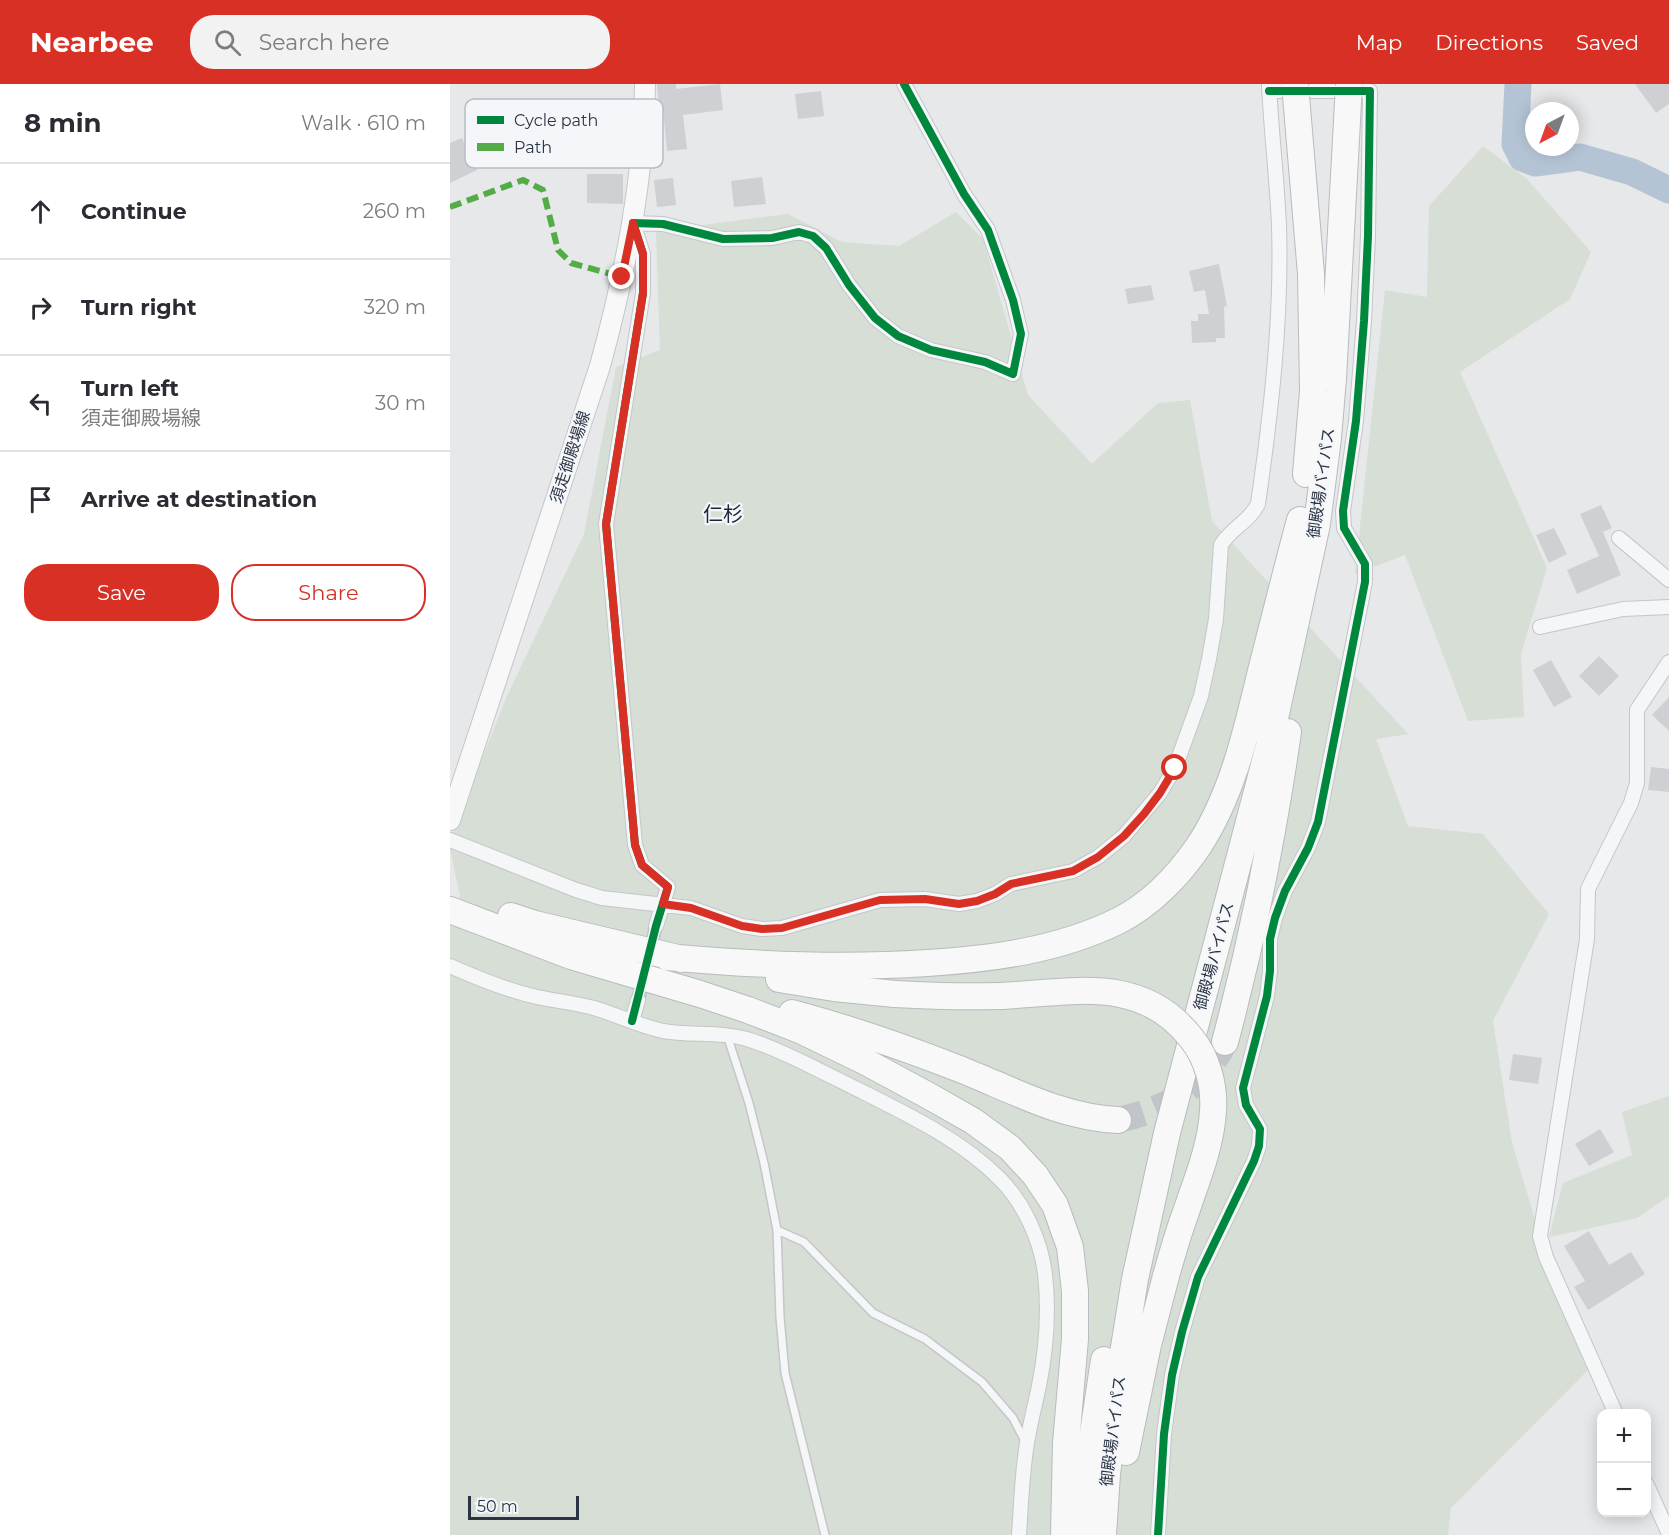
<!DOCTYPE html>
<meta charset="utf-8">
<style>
body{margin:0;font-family:Montserrat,"Noto Sans JP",sans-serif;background:#f2f2f3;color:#2b2b33}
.controls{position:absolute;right:18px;bottom:18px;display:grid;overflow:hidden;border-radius:12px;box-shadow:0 3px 15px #0003}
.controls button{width:54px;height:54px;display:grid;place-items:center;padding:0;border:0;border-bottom:2px solid #e1e1e2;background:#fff;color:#2b2b33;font:30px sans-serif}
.compass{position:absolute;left:1075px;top:18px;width:54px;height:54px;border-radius:50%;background:#fff;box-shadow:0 3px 15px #0003;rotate:221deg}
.scale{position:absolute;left:18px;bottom:15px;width:111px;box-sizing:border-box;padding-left:6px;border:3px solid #2b3445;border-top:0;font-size:16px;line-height:21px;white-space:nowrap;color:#2b3445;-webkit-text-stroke:4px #f4f6f9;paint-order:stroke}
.stop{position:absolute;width:18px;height:18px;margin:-14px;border:4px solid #d93025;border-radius:50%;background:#fff}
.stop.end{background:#d93025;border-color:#fff;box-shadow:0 2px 6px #0008}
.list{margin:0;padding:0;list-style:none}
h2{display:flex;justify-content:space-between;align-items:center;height:78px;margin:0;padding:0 24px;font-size:26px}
h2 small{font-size:20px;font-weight:400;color:#7c7c81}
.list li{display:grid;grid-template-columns:39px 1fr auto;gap:18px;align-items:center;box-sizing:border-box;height:96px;padding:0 24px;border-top:2px solid #e1e1e2}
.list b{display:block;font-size:22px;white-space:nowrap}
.list p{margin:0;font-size:20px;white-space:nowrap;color:#7c7c81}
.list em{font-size:20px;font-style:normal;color:#7c7c81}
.actions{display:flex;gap:12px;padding:18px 24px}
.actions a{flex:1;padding:14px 0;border:2px solid #d93025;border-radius:24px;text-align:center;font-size:21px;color:#d93025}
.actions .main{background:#d93025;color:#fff}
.icon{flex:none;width:33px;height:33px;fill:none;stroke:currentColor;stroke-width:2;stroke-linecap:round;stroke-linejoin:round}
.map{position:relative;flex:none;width:1219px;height:1451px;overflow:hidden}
header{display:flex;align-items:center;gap:36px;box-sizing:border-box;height:84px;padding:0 30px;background:#d93025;color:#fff}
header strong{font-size:28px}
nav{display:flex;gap:33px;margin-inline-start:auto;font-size:21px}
.search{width:420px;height:54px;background:#f2f2f3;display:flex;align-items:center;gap:15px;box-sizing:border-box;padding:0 21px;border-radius:24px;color:#7c7c81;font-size:22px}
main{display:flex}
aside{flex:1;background:#fff}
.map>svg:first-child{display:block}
.green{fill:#d6ded6}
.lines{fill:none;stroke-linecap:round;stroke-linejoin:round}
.river{stroke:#b4c4d5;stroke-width:27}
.building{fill:#ced0d3}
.street-tunnel{stroke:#c1c4c9;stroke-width:14;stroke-dasharray:14 7;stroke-linecap:butt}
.highway-tunnel{stroke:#c1c4c9;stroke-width:26;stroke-dasharray:26 13;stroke-linecap:butt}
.lane-casing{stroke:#c4c6c8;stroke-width:10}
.street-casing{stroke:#c4c6c8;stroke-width:16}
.secondary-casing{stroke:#c4c6c8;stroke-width:22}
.highway-casing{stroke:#b8bbbf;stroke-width:28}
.lane{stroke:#f5f6f7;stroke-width:7}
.street{stroke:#f5f6f7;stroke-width:14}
.secondary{stroke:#f8f8f8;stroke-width:20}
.highway{stroke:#f8f8f8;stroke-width:26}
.highway-bridge-casing{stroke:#b8bbbf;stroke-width:28;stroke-linecap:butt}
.highway-bridge{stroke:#f8f8f8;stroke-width:26}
.quiet{stroke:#54ac47;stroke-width:6;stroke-dasharray:12 6;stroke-linecap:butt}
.cycleway-casing{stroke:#f4f6f9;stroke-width:11}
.cycleway{stroke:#00873e;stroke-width:8}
.route{stroke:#d93025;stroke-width:8}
.labels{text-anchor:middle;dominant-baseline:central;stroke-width:4.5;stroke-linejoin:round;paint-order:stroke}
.street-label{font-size:16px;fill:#2b3445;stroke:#f4f6f9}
.quarter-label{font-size:20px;fill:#1d2536;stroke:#f4f6f9}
.key{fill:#f4f6f9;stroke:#b8bcc3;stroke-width:1.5}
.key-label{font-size:16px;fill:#2b3445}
</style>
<header>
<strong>Nearbee</strong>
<div class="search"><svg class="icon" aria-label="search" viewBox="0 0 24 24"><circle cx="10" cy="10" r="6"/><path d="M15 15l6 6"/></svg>Search here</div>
<nav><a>Map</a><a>Directions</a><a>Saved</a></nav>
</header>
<main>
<aside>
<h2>8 min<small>Walk · 610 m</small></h2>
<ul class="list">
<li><svg class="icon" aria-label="ahead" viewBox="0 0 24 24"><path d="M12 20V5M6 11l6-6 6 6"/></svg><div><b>Continue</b></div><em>260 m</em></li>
<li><svg class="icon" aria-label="right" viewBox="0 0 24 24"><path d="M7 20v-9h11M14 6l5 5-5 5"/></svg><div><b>Turn right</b></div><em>320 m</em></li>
<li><svg class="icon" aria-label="left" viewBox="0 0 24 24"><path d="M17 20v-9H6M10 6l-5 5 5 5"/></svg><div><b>Turn left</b><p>須走御殿場線</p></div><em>30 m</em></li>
<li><svg class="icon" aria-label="arrive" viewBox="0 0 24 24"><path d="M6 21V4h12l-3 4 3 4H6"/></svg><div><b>Arrive at destination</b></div></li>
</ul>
<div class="actions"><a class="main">Save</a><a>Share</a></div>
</aside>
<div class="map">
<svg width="1219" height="1451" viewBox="0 0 1219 1451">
<rect width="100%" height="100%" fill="#e6e8ea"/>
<path class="green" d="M1033 62 1077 95 1141 168 1120 215 1010 288 1097 484 1071 570 1074 633 1018 637 955 471 905 490 935 206 977 213 979 122Z
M506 128 533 155 578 311 642 380 708 319 740 316 762 437 958 650 926 655 958 742 1033 750 1099 830 1043 937 1062 1059 1090 1152 1144 1280 1001 1424 998 1451H0V839L10 812 0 764V754L57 612 134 450 166 283 210 266 206 147 338 130 392 158 449 162Z
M1219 1012V1112L1187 1134 1099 1153 1113 1099 1182 1071 1172 1028Z"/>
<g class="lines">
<path class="river" d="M1068 0 1065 60 1072 74 1085 79 1130 73 1182 88 1219 106"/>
</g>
<path class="building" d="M207 0H226V5L270 0 273 26 233 31 237 65 217 67 213 25 209 26Z
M1185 0H1219V20L1206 29Z
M371 7 374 32 348 35 345 10Z
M12 54 27 86 0 99V59Z
M137 90H173V120L137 119Z
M312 93 316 120 284 123 281 97Z
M223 94 226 121 207 123 204 96Z
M769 180 777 222 774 223 775 254H766V258L742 259 741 237H748V230H759L755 206 744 208 739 187Z
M701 201 704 216 678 220 675 205Z
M1151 421 1162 444 1153 448 1171 491 1127 510 1117 486 1149 472 1130 430Z
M1104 444 1117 470 1099 479 1086 451Z
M1149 572 1169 592 1149 612 1129 592Z
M1101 576 1122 613 1104 623 1083 586Z
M1219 613V647L1202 631Z
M1201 683 1219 685V708L1198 706Z
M1063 970 1092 974 1088 1000 1059 996Z
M1150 1045 1164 1068 1139 1082 1125 1060Z
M1139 1147 1159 1181 1181 1168 1195 1190 1138 1226 1124 1203 1135 1197 1114 1162Z"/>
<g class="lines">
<path class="street-tunnel" d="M188 916 206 842"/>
<path class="highway-tunnel" d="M668 1036C718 1025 751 1005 775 958"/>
<defs>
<path id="lane" d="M277 951 299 1019 314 1079 327 1146 330 1233 335 1289 375 1451
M327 1146 354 1158 423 1229 475 1255 532 1298 563 1334 576 1359"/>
<path id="street" d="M1169 454 1219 496
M1090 543 1173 525 1219 523
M0 756 126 806 152 814 241 824 292 842 312 845 332 844 430 816 475 815 509 820 527 817 545 810 561 800 623 787 648 773 674 752 710 709 725 684 751 612 759 575 766 535 771 461C781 444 799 438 808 420 821 329 832 234 829 142 827 94 821 47 819 0
M206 842 218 803 192 781 185 761 156 440 193 209V170L183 139 213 140 273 155 322 154 349 148 363 152 376 164 399 201 425 234 448 252 481 266 535 278 563 290 571 250 563 216 538 146 514 110 454 0
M0 882C29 895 56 906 87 913 106 917 125 919 144 924 167 931 190 942 213 947 242 952 272 947 300 956 331 966 360 982 389 996 444 1024 506 1051 550 1095 574 1119 591 1157 595 1190 599 1226 596 1267 589 1302 585 1321 580 1340 577 1359 572 1389 571 1421 569 1451
M182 937 188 916
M1166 1330 1096 1173 1090 1152 1137 855 1138 805 1181 719 1187 699V626L1219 578
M1196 1399 1219 1450
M708 1451 714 1350 722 1291 732 1248 748 1193 804 1077 809 1062 810 1045 796 1021 793 1004 817 912 820 887V855L825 834 835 807 858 764 868 738 915 498V480L894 444 893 427 906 337 914 237 918 152 920 7H819"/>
<path id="secondary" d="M0 736 150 282C175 190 194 96 195 0"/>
<path id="highway" d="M856 390 863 307
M0 826 121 872 250 910 298 926 350 946 416 978 479 1012 523 1037 560 1064 585 1091 605 1121 620 1163 625 1207V1255L616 1359 614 1451
M61 832 85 840 232 875
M217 873C304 881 390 885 477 879 542 875 609 866 668 837 700 821 728 792 748 763 782 712 796 649 810 591 823 540 836 488 850 436
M329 895 384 904 445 910
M342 929C398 944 453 963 507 984 559 1004 611 1034 668 1036
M775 958C802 857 823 752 838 648
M676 1368 698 1261 716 1192
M631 1451 637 1389 654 1276
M653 1451 657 1390 670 1288 685 1195 717 1049 819 662 867 440 878 354 883 295"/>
</defs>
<use href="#lane" class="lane-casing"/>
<use href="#street" class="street-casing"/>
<use href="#secondary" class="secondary-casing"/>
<use href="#highway" class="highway-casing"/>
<use href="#lane" class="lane"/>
<use href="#street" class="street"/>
<use href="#secondary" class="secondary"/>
<use href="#highway" class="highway"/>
<defs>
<path id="highway-bridge" d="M845 0 861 190 863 307
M883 295 899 0
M445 910C480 912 514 913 549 912 621 909 691 889 742 955 757 974 765 1002 763 1027 761 1062 747 1095 736 1128 728 1149 722 1171 716 1192"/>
</defs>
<use href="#highway-bridge" class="highway-bridge-casing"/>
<use href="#highway-bridge" class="highway-bridge"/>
<path class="quiet" d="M0 123 73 96 93 106 108 166 121 179 172 193"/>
<defs>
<path id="cycleway" d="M182 937 206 842 218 803 192 781 185 761 156 440 193 209V170L183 139 213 140 273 155 322 154 349 148 363 152 376 164 399 201 425 234 448 252 481 266 535 278 563 290 571 250 563 216 538 146 514 110 454 0
M708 1451 714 1350 722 1291 732 1248 748 1193 804 1077 809 1062 810 1045 796 1021 793 1004 817 912 820 887V855L825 834 835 807 858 764 868 738 915 498V480L894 444 893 427 906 337 914 237 918 152 920 7H819"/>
</defs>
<use href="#cycleway" class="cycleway-casing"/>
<use href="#cycleway" class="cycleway"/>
</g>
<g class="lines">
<path class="route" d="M172 193 183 139 193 170V209L156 440 185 761 192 781 218 803 213 820 241 824 292 842 312 845 332 844 430 816 475 815 509 820 527 817 545 810 561 800 623 787 648 773 674 752 694 730 710 709 725 684"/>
</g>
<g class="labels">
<g class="street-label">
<text transform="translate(120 373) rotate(-72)">須走御殿場線</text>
<text transform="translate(871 399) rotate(-82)">御殿場バイパス</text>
<text transform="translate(764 872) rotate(-75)">御殿場バイパス</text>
<text transform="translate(663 1347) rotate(-83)">御殿場バイパス</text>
</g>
<g class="quarter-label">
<text x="273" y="430">仁杉</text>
</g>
</g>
<rect x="15" y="15" width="198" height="69" rx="9" class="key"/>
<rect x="27" y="32" width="27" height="8" fill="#00873e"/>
<rect x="27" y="59" width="27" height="8" fill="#54ac47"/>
<g class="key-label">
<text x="64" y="42">Cycle path</text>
<text x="64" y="69">Path</text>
</g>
</svg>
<div class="controls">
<button>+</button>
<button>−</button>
</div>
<svg class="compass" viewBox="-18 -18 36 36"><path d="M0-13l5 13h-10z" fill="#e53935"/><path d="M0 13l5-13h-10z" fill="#7c7c81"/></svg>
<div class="scale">50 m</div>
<div class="stop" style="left:725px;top:684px"></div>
<div class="stop end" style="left:172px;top:193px"></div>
</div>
</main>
